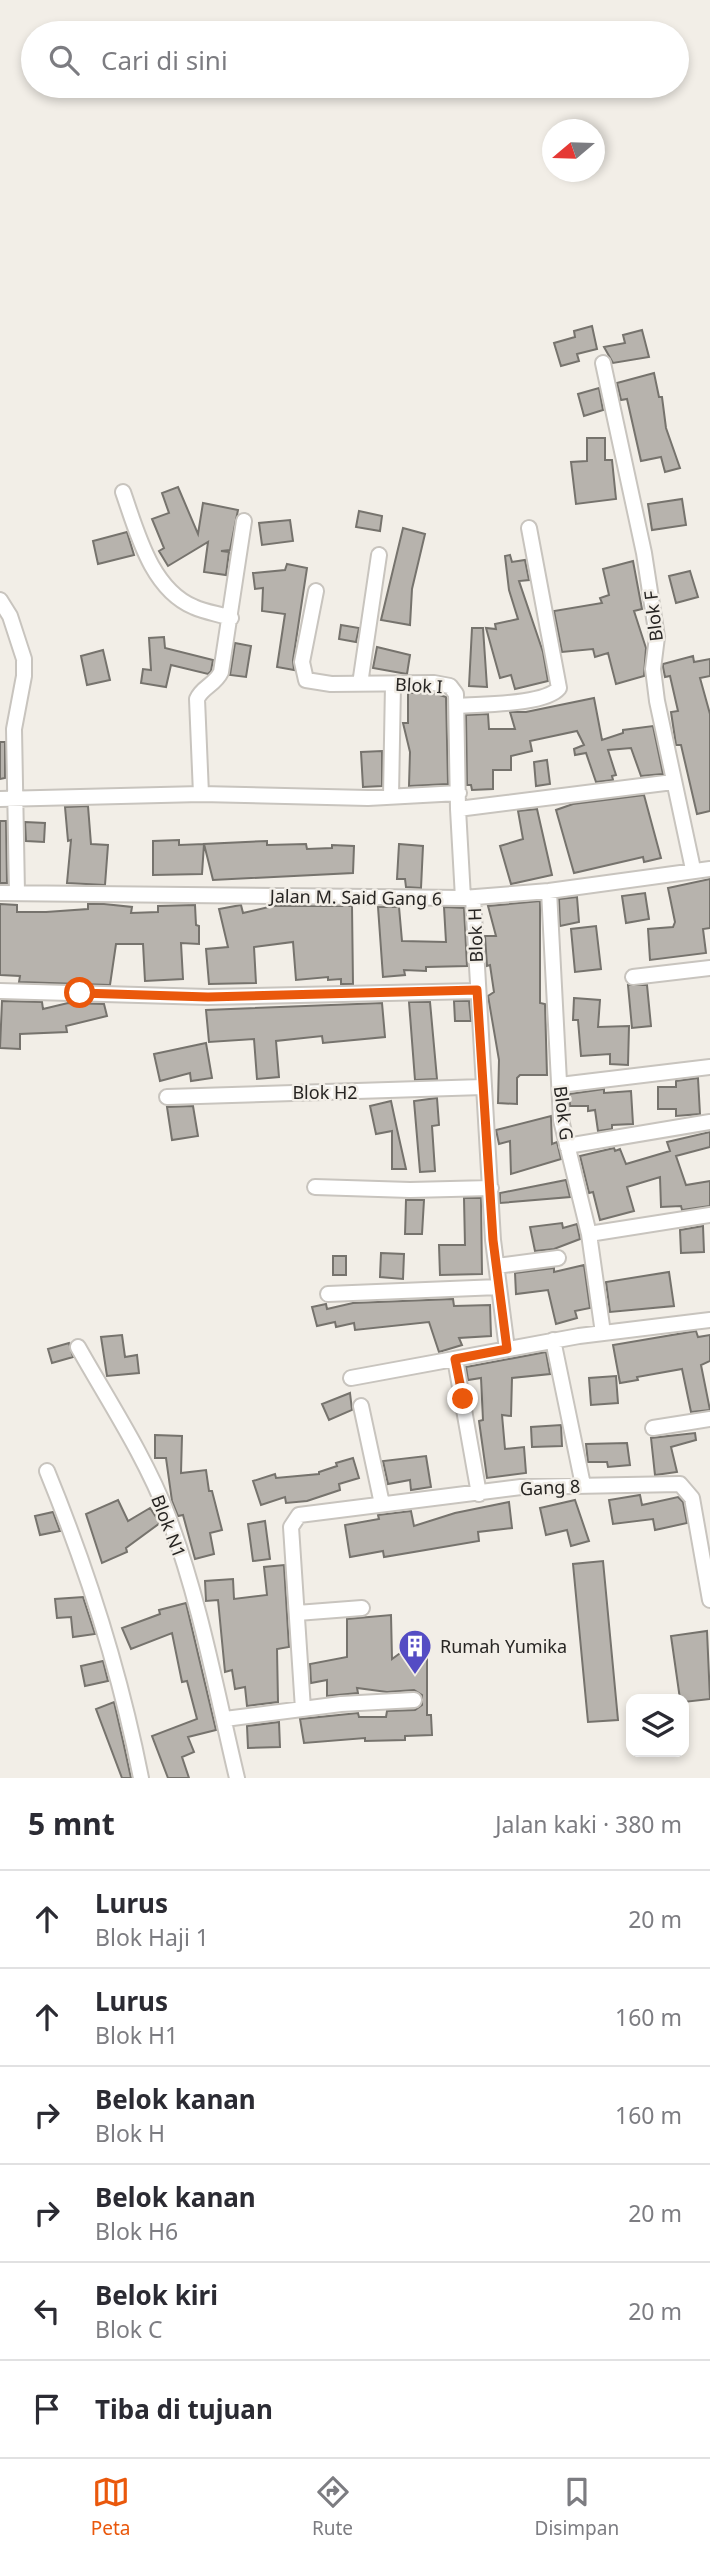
<!DOCTYPE html>
<html lang="id">
<meta charset="utf-8">
<style>
body{margin:0;font-family:"Noto Sans",sans-serif;background:#f2f2f3;color:#2b2b33}
.controls{position:absolute;right:21px;bottom:21px;display:grid;overflow:hidden;border-radius:14px;box-shadow:0 4px 10px #0003}
.controls button{width:63px;height:63px;display:grid;place-items:center;padding:0;border:0;border-bottom:2px solid #e1e1e2;background:#fff;color:#2b2b33;font:35px sans-serif}
.compass{position:absolute;left:542px;top:119px;width:63px;height:63px;border-radius:50%;background:#fff;box-shadow:0 4px 10px #0003;rotate:251deg}
.stop{position:absolute;width:21px;height:21px;margin:-16px;border:5px solid #ea580c;border-radius:50%;background:#fff}
.stop.end{background:#ea580c;border-color:#fff;box-shadow:0 2px 7px #0008}
.list{margin:0;padding:0;list-style:none}
h2{display:flex;justify-content:space-between;align-items:center;height:91px;margin:0;padding:0 28px;font-size:30px}
h2 small{font-size:23px;font-weight:400;color:#7c7c81}
.list li{display:grid;grid-template-columns:46px 1fr auto;gap:21px;align-items:center;box-sizing:border-box;height:98px;padding:0 28px;border-top:2px solid #e1e1e2}
.list b{display:block;font-size:26px;white-space:nowrap}
.list p{margin:0;font-size:23px;white-space:nowrap;color:#7c7c81}
.list em{font-size:23px;font-style:normal;color:#7c7c81}
.icon{flex:none;width:38px;height:38px;fill:none;stroke:currentColor;stroke-width:2;stroke-linecap:round;stroke-linejoin:round}
.map{position:relative;flex:none;width:710px;height:1778px;overflow:hidden}
.search{position:absolute;background:#fff;box-shadow:0 4px 10px #0003;left:21px;right:21px;top:21px;height:77px;display:flex;align-items:center;gap:18px;box-sizing:border-box;padding:0 24px;border-radius:38px;color:#7c7c81;font-size:26px}
.sheet{height:679px;background:#fff}
nav{display:flex;justify-content:space-around;align-items:center;box-sizing:border-box;height:98px;border-top:2px solid #e1e1e2;background:#fff;font-size:19px;color:#7c7c81}
nav a{display:grid;justify-items:center;gap:4px}
nav .on{color:#ea580c}
.map>svg:first-child{display:block}
.building{fill:#b7b3ad;stroke:#76736d;stroke-width:2}
.lines{fill:none;stroke-linecap:round;stroke-linejoin:round}
.street-casing{stroke:#c8c4be;stroke-width:18}
.street{stroke:#fff;stroke-width:14}
.route{stroke:#ea580c;stroke-width:9}
.labels{text-anchor:middle;dominant-baseline:central;stroke-width:5;stroke-linejoin:round;paint-order:stroke}
.street-label{font-size:18px;fill:#272523;stroke:#f2eee7}
.poi-label{font-size:18px;fill:#272523;stroke:#f2eee7;text-anchor:start}
</style>
<div class="map">
<svg width="710" height="1778" viewBox="0 0 710 1778">
<rect width="100%" height="100%" fill="#f2eee7"/>
<path class="building" d="M592 326 597 349 577 354 579 361 561 366 554 343 575 337 574 331Z
M642 330 649 357 613 363 604 347 625 343 623 335Z
M654 373 659 397H662L666 428 680 468 665 472 661 457 641 461 627 399 621 400 617 383Z
M599 388 603 410 584 416 578 394Z
M587 438H605V460H612L616 499 576 504 571 462 587 461Z
M178 487 198 534 203 503 238 510 230 550 221 551 229 552 226 575 204 572 208 542 168 566 159 551 164 548 152 519 169 513 162 493Z
M682 499 686 525 652 530 648 504Z
M359 511 382 516 380 531 356 527Z
M290 520 293 541 262 545 259 523Z
M403 528 425 534 412 589 410 625 381 620Z
M127 532 134 555 98 564 93 541Z
M510 555 512 562 525 560 529 580 519 581 543 652 548 681 515 689 511 675 500 678 486 628 496 629 495 624 518 619 509 590 505 556Z
M633 561 642 609 634 611 646 648 644 676 616 684 608 653 595 657 593 649 562 652 554 611 602 603 600 598 609 595 603 569Z
M287 564 307 568 293 660 294 670 277 667 285 614 262 611 263 588 255 589 253 573 285 570Z
M690 571 698 597 676 603 669 576Z
M341 625 359 628 356 642 339 639Z
M472 628H483L487 687 469 686Z
M164 637 165 648 213 660 211 671 208 674 171 665 166 687 141 683 143 669 151 670 149 638Z
M235 643 251 646 246 677 230 675Z
M377 647 410 655 407 674 373 668Z
M103 650 110 680 87 685 81 656Z
M693 656 694 662 710 659V676L700 678 710 714V811L697 814 681 745H676L671 712 678 711 670 676 665 677 663 667V664Z
M408 693H433L446 697 448 784 409 786 410 752 403 723H408Z
M594 698 602 740 623 733V730L653 726 663 774 641 776 631 748 608 750 616 775 612 776 613 780 596 782 586 753 575 755 574 749 584 745 577 731 530 741 532 751 511 756V770H493V789L472 790 471 785H467L466 715 488 714 489 729H515L510 712H526Z
M0 742H5V778L0 779Z
M382 751V786L363 787 361 752Z
M547 760 550 784 536 786 534 762Z
M644 795 661 858 644 862 643 857 574 873 556 810 573 804Z
M88 806 91 844 108 845 105 885 67 883 71 840 68 841 65 807Z
M537 809 552 875 511 884 500 846 523 839 518 811Z
M0 821H6L7 883H0Z
M25 822 45 823 44 842 26 841Z
M179 840V845L204 844 202 874 153 875V841Z
M267 841V845L306 844 307 849 332 848V845L354 846 353 873 213 880 204 844Z
M399 844 423 846 421 888 406 887 405 879H397Z
M710 879V928L703 929 706 953 650 960 648 929 673 927 675 922 668 888Z
M645 893 649 919 626 923 622 896Z
M577 897 579 922 560 926 559 899Z
M540 901V1003L545 1004 547 1075H520L517 1078V1104L498 1103 499 1060 488 996 494 992 490 965 487 966 485 936H496L488 906Z
M0 904 17 905V912H46L88 909V904H104L132 907 131 913 158 912V906L195 905 196 925 199 926V944L181 943 183 979 145 981 143 944H116L110 985 19 982 20 976 0 975Z
M241 905 243 913 273 906H352L353 984H341V979L328 980V977L296 980 293 942 254 947 256 983 209 984 206 949 228 947 219 909Z
M378 907H399L402 941 446 942 444 907 464 908 467 966 426 967V971L404 970 405 975 383 977Z
M596 926 601 969 575 972 571 929Z
M628 985H647L651 1026 632 1028Z
M574 998 600 1000 598 1027 629 1026 628 1065 610 1064V1054L581 1056 578 1020H573Z
M2 1001 42 1002 43 1009 68 1003 104 1004 107 1016 66 1026 67 1032 20 1034V1049L0 1048Z
M454 1001H469L471 1021H455Z
M409 1002H430L437 1079 415 1080Z
M382 1003 385 1037 323 1043 322 1036 276 1041 279 1077 257 1079 254 1039 209 1042 206 1010Z
M206 1043 212 1078 191 1081 190 1073 160 1081 154 1054Z
M698 1078 700 1114 676 1116V1109H658V1087H676V1081Z
M604 1089V1093L631 1091 633 1124 612 1125V1129L598 1131 595 1110 588 1111V1106H570L569 1094Z
M437 1098 439 1125 432 1126 435 1171 420 1172 414 1101Z
M391 1101 397 1129 406 1169H392V1131L376 1134 370 1106Z
M193 1106 198 1136 172 1140 167 1107Z
M551 1116 552 1144 557 1142 561 1159 511 1174 510 1141 499 1144 496 1130Z
M710 1132V1147L676 1156 686 1185 710 1181V1206L682 1210 681 1206 661 1207 660 1177 627 1187 634 1211 600 1220 593 1192 589 1193 580 1156 614 1148 615 1151 620 1149 626 1164 670 1151 667 1142Z
M566 1180 570 1197 500 1203V1193Z
M464 1198H481L482 1274 440 1275 439 1245H465Z
M406 1200H424L422 1234H405Z
M562 1223 563 1228 577 1224 580 1239 554 1249 535 1251 530 1227Z
M703 1226 704 1252 681 1253 680 1230Z
M381 1253 404 1254 403 1279 380 1277Z
M333 1256H346V1275H333Z
M584 1265 590 1308 575 1311 577 1318 556 1324 548 1290 516 1294 515 1273 554 1268V1272Z
M669 1272 674 1306 610 1312 606 1282Z
M453 1299 454 1306 490 1305 491 1336 459 1338 462 1345 439 1352 429 1322 355 1330 354 1323 336 1327 335 1322 317 1326 312 1307 326 1304 327 1309 353 1303Z
M696 1331 698 1337 710 1335V1361L701 1365 710 1410 691 1412 682 1369 637 1377 638 1380 620 1383 613 1345Z
M122 1335 125 1357 137 1355 139 1373 107 1376 101 1337Z
M69 1343 73 1357 52 1363 48 1349Z
M546 1352 550 1374 512 1378 511 1416 502 1415 505 1449 524 1447 526 1473 487 1478 479 1421 483 1420 481 1378 468 1380 466 1367Z
M616 1376 618 1403 591 1405 589 1378Z
M350 1393 352 1410 329 1420 322 1404Z
M561 1425 562 1446 532 1447 531 1427Z
M695 1433 696 1440 671 1447 677 1472 655 1475 651 1438Z
M155 1435 182 1436 181 1473 206 1470 209 1491H212L222 1530 210 1533 214 1554 195 1559 183 1515 178 1516 172 1501 166 1458H155Z
M627 1443 630 1465 608 1467 607 1462H588L586 1444Z
M426 1456 431 1487 411 1490 410 1480 388 1484 383 1461Z
M353 1458 359 1478 339 1484 340 1490 307 1501 286 1503 285 1497 261 1505 253 1481 275 1474 276 1478 319 1474V1472L337 1466 336 1463Z
M640 1495 642 1505 678 1497 683 1502 687 1523 655 1530 653 1519 613 1524 609 1500Z
M118 1500 128 1521 150 1508 160 1523 126 1548 127 1552 102 1563 86 1514Z
M575 1500 589 1541 571 1546 567 1530 546 1535 540 1508Z
M509 1502 512 1528 478 1532 479 1541 384 1557 383 1551 350 1557 345 1525 379 1519 378 1515 411 1511 414 1526 455 1513Z
M53 1512 60 1531 40 1535 35 1516Z
M265 1521 270 1559 253 1561 248 1524Z
M603 1561 618 1720 588 1722 573 1564Z
M284 1565 289 1647 277 1649 278 1702 247 1706 245 1687 235 1689 232 1670 225 1672 218 1600 206 1601 205 1581 233 1579 234 1599 267 1595 264 1567Z
M83 1597 95 1634 73 1637 71 1617 57 1618 55 1599Z
M186 1603 216 1730 188 1737 194 1752 182 1757 189 1778H168L152 1736 197 1719 187 1681 182 1682 172 1633 131 1649 122 1628 160 1614 159 1610Z
M391 1615 392 1659 399 1654 427 1650V1715H431L432 1735 405 1736V1740L365 1741V1738L304 1743 300 1719 358 1713 359 1717H386L387 1711 415 1710 422 1705V1695L414 1690 387 1692 357 1688 358 1693 327 1696V1680L311 1683 310 1664 347 1657V1619Z
M707 1631 710 1699 684 1702V1699H680L671 1636Z
M103 1661 108 1681 85 1686 81 1666Z
M114 1702 123 1741 131 1778H122L96 1709Z
M279 1722 280 1747 248 1748 247 1726Z"/>
<g class="lines">
<defs>
<path id="street" d="M603 363 644 553 657 637 653 669 657 701 693 869
M123 492C137 532 151 589 194 607 205 612 219 614 231 618
M244 521 221 672C215 685 202 687 197 699L201 794 368 798 459 793
M316 591 302 662 306 680 331 684 434 683 450 686 456 694 458 809 463 898
M0 600 10 616 24 659V676L14 729 17 893
M360 684 379 555
M459 706C481 704 545 705 559 688L529 528
M391 796 393 684
M0 799 201 794
M458 809 673 782
M549 891 561 1120 589 1234 603 1333
M0 893 463 898 549 891 710 869
M473 898 493 1240 507 1349
M633 977 710 968
M0 991 208 997 477 991
M560 1085 710 1067
M167 1097 483 1087
M567 1146 710 1122
M315 1187 410 1190 491 1188
M589 1234 710 1215
M497 1266 558 1258
M328 1294 499 1287
M553 1340 583 1485
M78 1347C109 1402 145 1456 168 1516 200 1600 216 1690 237 1778
M455 1359 479 1494
M351 1378 579 1336 710 1320
M361 1406 382 1504
M653 1428 710 1419
M47 1471C88 1571 120 1672 141 1778
M297 1613 362 1608
M303 1709 291 1527 299 1515 521 1487 680 1484 692 1498 710 1600
M225 1719 341 1704 414 1700"/>
</defs>
<use href="#street" class="street-casing"/>
<use href="#street" class="street"/>
</g>
<g class="lines">
<path class="route" d="M80 993 208 997 477 990 493 1240 507 1349 455 1359 463 1399"/>
</g>
<defs>
<symbol id="building-pin" viewBox="-11 -11 22 30"><path d="M0 17L-7.5 6A9.5 9.5 0 1 1 7.5 6Z" fill="#544cc4" stroke="#f2eee7"/><path d="M-4-6H4V6H1V3H-1V6H-4ZM-2.5-4.3h1.7v1.8h-1.7ZM.8-4.3h1.7v1.8H.8ZM-2.5-1h1.7V.8h-1.7ZM.8-1h1.7V.8H.8Z" fill="#fff"/></symbol>
</defs>
<g fill-rule="evenodd">
<use href="#building-pin" x="396" y="1627" width="38" height="52"/>
</g>
<g class="labels">
<g class="street-label">
<text transform="translate(653 616) rotate(-97)">Blok F</text>
<text transform="translate(419 685) rotate(3)">Blok I</text>
<text transform="translate(356 897) rotate(1)">Jalan M. Said Gang 6</text>
<text transform="translate(475 935) rotate(-92)">Blok H</text>
<text x="325" y="1092">Blok H2</text>
<text transform="translate(564 1113) rotate(83)">Blok G</text>
<text transform="translate(550 1487) rotate(-3)">Gang 8</text>
<text transform="translate(169 1526) rotate(69)">Blok N1</text>
</g>
<g class="poi-label">
<text x="440" y="1646">Rumah Yumika</text>
</g>
</g>
</svg>
<div class="controls">
<button><svg class="icon" aria-label="layers" viewBox="0 0 24 24"><path d="M12 4l9 5-9 5-9-5zM3 14l9 5 9-5"/></svg></button>
</div>
<svg class="compass" viewBox="-18 -18 36 36"><path d="M0-13l5 13h-10z" fill="#e53935"/><path d="M0 13l5-13h-10z" fill="#7c7c81"/></svg>
<div class="stop" style="left:80px;top:993px"></div>
<div class="stop end" style="left:463px;top:1399px"></div>
<div class="search"><svg class="icon" aria-label="search" viewBox="0 0 24 24"><circle cx="10" cy="10" r="6"/><path d="M15 15l6 6"/></svg>Cari di sini</div>
</div>
<section class="sheet">
<h2>5 mnt<small>Jalan kaki · 380 m</small></h2>
<ul class="list">
<li><svg class="icon" aria-label="ahead" viewBox="0 0 24 24"><path d="M12 20V5M6 11l6-6 6 6"/></svg><div><b>Lurus</b><p>Blok Haji 1</p></div><em>20 m</em></li>
<li><svg class="icon" aria-label="ahead" viewBox="0 0 24 24"><path d="M12 20V5M6 11l6-6 6 6"/></svg><div><b>Lurus</b><p>Blok H1</p></div><em>160 m</em></li>
<li><svg class="icon" aria-label="right" viewBox="0 0 24 24"><path d="M7 20v-9h11M14 6l5 5-5 5"/></svg><div><b>Belok kanan</b><p>Blok H</p></div><em>160 m</em></li>
<li><svg class="icon" aria-label="right" viewBox="0 0 24 24"><path d="M7 20v-9h11M14 6l5 5-5 5"/></svg><div><b>Belok kanan</b><p>Blok H6</p></div><em>20 m</em></li>
<li><svg class="icon" aria-label="left" viewBox="0 0 24 24"><path d="M17 20v-9H6M10 6l-5 5 5 5"/></svg><div><b>Belok kiri</b><p>Blok C</p></div><em>20 m</em></li>
<li><svg class="icon" aria-label="arrive" viewBox="0 0 24 24"><path d="M6 21V4h12l-3 4 3 4H6"/></svg><div><b>Tiba di tujuan</b></div></li>
</ul>
</section>
<nav>
<a class="on"><svg class="icon" aria-label="map" viewBox="0 0 24 24"><path d="M3 6l6-2 6 2 6-2v14l-6 2-6-2-6 2zM9 4v14M15 6v14"/></svg>Peta</a>
<a><svg class="icon" aria-label="directions" viewBox="0 0 24 24"><path d="M12 3l9 9-9 9-9-9zM9 14v-3h6M13 9l2 2-2 2"/></svg>Rute</a>
<a><svg class="icon" aria-label="saved" viewBox="0 0 24 24"><path d="M7 4h10v16l-5-4-5 4z"/></svg>Disimpan</a>
</nav>
